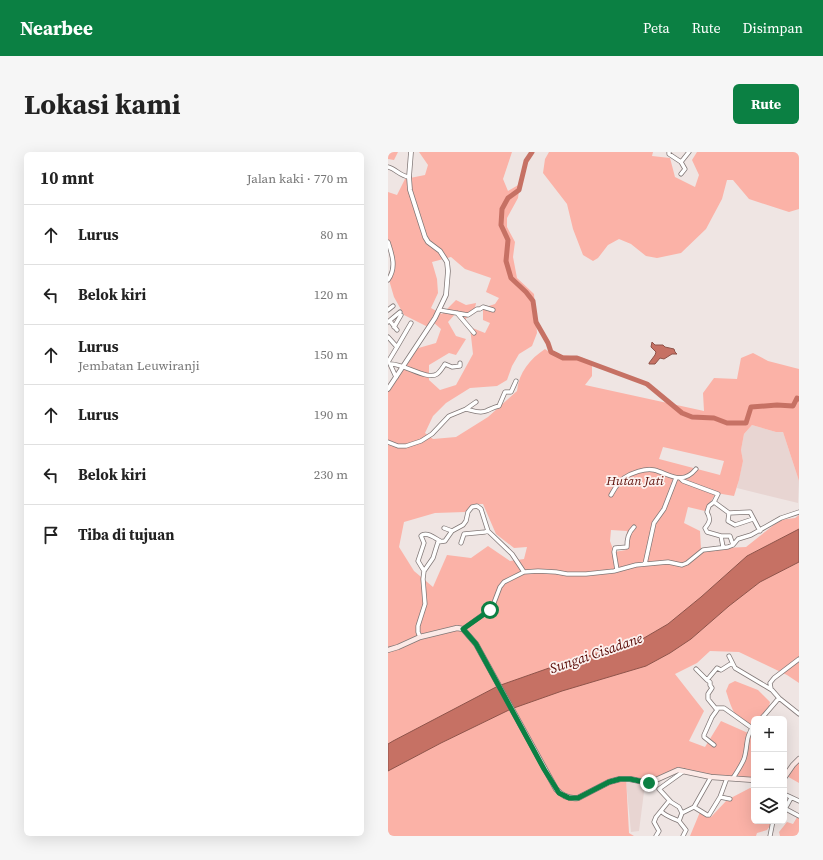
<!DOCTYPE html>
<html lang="id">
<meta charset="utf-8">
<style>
body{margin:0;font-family:"Source Serif 4",serif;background:#f6f6f6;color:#222}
.controls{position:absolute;right:12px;bottom:12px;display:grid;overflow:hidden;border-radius:6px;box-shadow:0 4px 16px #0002}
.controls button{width:36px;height:36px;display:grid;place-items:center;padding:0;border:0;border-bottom:1px solid #e0e0e0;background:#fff;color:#222;font:20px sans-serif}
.stop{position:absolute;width:12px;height:12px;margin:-9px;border:3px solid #0b8043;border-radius:50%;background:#fff}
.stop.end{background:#0b8043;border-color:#fff;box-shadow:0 1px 4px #0008}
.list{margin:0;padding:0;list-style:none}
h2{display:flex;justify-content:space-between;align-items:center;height:52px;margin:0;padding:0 16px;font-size:17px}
h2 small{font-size:13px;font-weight:400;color:#767676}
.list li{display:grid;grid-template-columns:26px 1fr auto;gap:12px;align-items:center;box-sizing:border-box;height:60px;padding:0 16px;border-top:1px solid #e0e0e0}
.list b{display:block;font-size:15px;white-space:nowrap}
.list p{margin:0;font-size:13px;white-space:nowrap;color:#767676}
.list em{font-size:13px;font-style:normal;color:#767676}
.icon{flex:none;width:22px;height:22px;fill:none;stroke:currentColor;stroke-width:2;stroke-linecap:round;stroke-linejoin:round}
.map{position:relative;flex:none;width:411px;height:684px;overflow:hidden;border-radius:6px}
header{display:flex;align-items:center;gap:24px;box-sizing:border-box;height:56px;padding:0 20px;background:#0b8043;color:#fff}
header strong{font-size:19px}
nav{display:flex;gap:22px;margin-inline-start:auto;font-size:14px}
.intro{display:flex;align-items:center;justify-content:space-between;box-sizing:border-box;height:96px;padding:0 24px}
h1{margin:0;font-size:28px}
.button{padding:10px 18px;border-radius:6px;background:#0b8043;color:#fff;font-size:14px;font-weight:700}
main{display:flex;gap:24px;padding:0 24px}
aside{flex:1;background:#fff;border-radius:6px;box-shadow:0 4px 16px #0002}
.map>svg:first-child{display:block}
.built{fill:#e8d5d2}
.green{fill:#fbb2a7;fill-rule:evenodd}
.water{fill:#c67164;stroke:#8f5349}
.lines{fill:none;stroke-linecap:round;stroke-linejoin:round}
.river{stroke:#c67164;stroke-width:5}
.minor-casing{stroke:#817877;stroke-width:5}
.tertiary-casing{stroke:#817877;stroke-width:5.5}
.secondary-casing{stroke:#817877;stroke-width:6}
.minor{stroke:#fff;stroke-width:3.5}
.tertiary{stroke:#fff;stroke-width:4}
.secondary{stroke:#fceae7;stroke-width:4.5}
.route{stroke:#0b8043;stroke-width:5}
.labels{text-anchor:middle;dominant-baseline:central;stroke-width:3.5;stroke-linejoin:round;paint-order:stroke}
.park-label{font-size:13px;font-style:italic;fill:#5f110a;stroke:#fcf2f0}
.water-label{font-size:14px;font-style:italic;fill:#570703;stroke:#fcf2f0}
</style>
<header>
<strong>Nearbee</strong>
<nav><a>Peta</a><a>Rute</a><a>Disimpan</a></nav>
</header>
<div class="intro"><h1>Lokasi kami</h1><a class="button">Rute</a></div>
<main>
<aside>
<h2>10 mnt<small>Jalan kaki · 770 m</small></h2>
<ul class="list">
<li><svg class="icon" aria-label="ahead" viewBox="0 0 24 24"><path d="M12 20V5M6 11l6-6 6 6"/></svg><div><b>Lurus</b></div><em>80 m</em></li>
<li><svg class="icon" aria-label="left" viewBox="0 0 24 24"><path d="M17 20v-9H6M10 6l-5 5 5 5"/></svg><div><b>Belok kiri</b></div><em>120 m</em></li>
<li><svg class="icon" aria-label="ahead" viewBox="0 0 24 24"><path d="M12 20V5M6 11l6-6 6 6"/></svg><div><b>Lurus</b><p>Jembatan Leuwiranji</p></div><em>150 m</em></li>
<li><svg class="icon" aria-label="ahead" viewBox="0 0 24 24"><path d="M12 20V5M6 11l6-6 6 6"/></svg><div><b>Lurus</b></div><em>190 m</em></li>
<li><svg class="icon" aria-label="left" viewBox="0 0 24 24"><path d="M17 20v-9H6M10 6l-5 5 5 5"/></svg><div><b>Belok kiri</b></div><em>230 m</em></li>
<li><svg class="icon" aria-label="arrive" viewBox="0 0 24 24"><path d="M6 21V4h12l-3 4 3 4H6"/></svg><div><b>Tiba di tujuan</b></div></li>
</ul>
</aside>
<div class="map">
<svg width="411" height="684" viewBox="0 0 411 684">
<rect width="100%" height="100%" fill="#efe5e3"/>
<path class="built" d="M364 273 388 280H395L411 329 410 351 349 336 355 309 353 298 356 282Z
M238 629 257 632 251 679 243 680Z"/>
<path class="green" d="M0 0H10L6 8 0 7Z
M31 0H124L115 27 120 39 132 32 130 46 119 66V75L127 90 125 105 129 126 146 142 149 181 144 194 131 202 124 214 119 228 109 234 82 236 58 251 45 264 37 281 45 287 68 285 100 265 129 239C131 220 142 207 157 197L164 202 193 205 204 210V224L197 233 316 259 315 241 326 226 349 227 353 206 365 201 380 209 411 217V329L395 280H388L364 273 356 282 353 298 355 309 351 328 346 344 328 341 317 359 300 355 296 371 312 379 313 397 358 395 392 368 407 366 411 363V377L359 404 313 445 280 472 244 493 181 509 110 534 0 592V239L27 197 48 191 53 177 45 170 40 175 16 163 6 145 1 128 5 113 0 91V40L9 43 17 27 37 23 40 13ZM63 105 77 117 103 126 98 140 111 146 107 152 95 156V168L102 171 97 181 82 175 85 202 68 233 52 238 41 228V213L61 201 68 203 78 187 68 184 60 170 68 161 76 169 87 156 88 151 78 153 68 148 54 162 43 156 50 141 49 127 44 110ZM275 295 336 309 332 323 271 307ZM85 352H95L108 382 126 396 139 395 136 407 122 409 100 394 83 406 59 403 45 435 26 419 11 395 16 370 47 361 77 360ZM223 378 239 379 238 398 226 400 222 389Z
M161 0H265L264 4 282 6 287 25 307 35 311 23 304 8 309 0H411V57L401 60 361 47 345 28H339L334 47 318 77 293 101 269 106 258 104 243 92 231 87 220 93 210 106 205 109 195 103 185 77 179 52 155 21 157 7Z
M411 410V531L399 523 351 500 322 499 309 511 287 522 316 559 301 589 317 595 333 569 360 581 366 582V627L329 625 291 618 260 629 238 625 241 681 246 684H0V619L53 591 123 557 174 539 258 514 282 501 303 487 341 454 372 430Z
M347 529 370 538 382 550 379 563 374 567H366V572C349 578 342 551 338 539L341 532Z
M411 605V631L397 623Z
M362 636 366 637V669L385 670 379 678 369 681 368 684H302L312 660 323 665 339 648Z
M411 662V684H392L391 680 399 670 405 672Z"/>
<path class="water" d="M264 190 267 193H275L277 195 286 197 287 200 289 202H284L276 207 272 206 267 212H261V211L267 203 268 200 263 195Z
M411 377V410L372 430 341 454 303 487 282 501 258 514 174 539 123 557 53 591 0 619V592L5 589 110 534 181 509 244 493 280 472 313 445 359 404Z"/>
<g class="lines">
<path class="river" d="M144 0 138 9 131 38 120 46 114 57 113 73 120 88 118 109 123 126 138 140 145 149 148 170 160 191 163 200 175 206H189L259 232 294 261 304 265 326 266 339 271H358L363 255 389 253 405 254 409 246 411 247"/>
<defs>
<path id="minor" d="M281 0V2L293 10
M0 15C8 17 12 24 21 25
M293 22 297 17 293 10 301 0
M0 90C4 102 9 116 0 128
M0 158 5 154
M51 158 80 163 89 157H92L95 155 105 158
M69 161 86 181
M2 169 9 178
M0 170 12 160
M6 175 13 163
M0 185 9 195 0 210
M9 195 23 171
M2 212C15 211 40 229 49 222 52 220 55 215 57 212L64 215 72 214V211
M2 212 8 225
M78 257C84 258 91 262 98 259 103 257 106 255 111 254L117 240H123L128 229
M0 290 10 294H18L33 289 44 282 61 264 78 257 88 250
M292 326 295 329 330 342 326 350 341 361 362 360 372 379
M223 343C227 336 230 330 236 326 243 321 257 316 266 318 282 322 294 334 308 317
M326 350 321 354 319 360C323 367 322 370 317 376L319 380 333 384 335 395
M341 361 340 369 347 373 365 367
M56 376 64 379
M333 384H342L345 393
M73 391 76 382 97 380 100 379
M257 412 266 371 276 357 288 326
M229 418 226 400 227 396 239 395C239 387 240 381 246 375
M36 419 30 409 36 391 33 384 34 383C40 380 47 386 52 389
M75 477 104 456 112 435 116 430 136 420 150 419 168 420 179 422H198L226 419 248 413 280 410 294 413 299 411 315 398 340 395 345 393 350 387 363 383 393 366 411 360
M32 485 30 480V474L37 452 35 427 36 419 45 406 50 390 57 389 64 379 75 373 78 369 80 360 84 355 89 354 93 357 100 379 124 402 136 420
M341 504 347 516 384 538 391 546 411 562
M308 517 319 528 329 516 333 518 344 511
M319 528 322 530V533L324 536 320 542V547L329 558 324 565 316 583V585L326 593
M383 537 382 531 386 526 411 507
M328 556H336L364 576
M373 567 391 546
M339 626 332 645 342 647
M345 626C349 620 353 614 356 607 360 595 357 584 366 574
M396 642 411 649
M306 655 319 663H321L332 645
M396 656 411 664
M397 657 403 646
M273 659C277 664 285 666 291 669
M294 661 291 655 283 650 271 637 296 619
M268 684 271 679 266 670 268 665 281 649
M295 684 298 678 291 669 294 661 306 655 323 625
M382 684 385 669"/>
<path id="tertiary" d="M0 237 47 166 58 143 60 119 59 110 52 99 40 90 37 85 22 38 21 25 23 0"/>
<path id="secondary" d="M0 498 10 495 32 485 69 476 75 477 88 492 168 637C174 644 181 647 190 646L221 630 232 627H242L261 631 290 618 323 625 366 628
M396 626 405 613 411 607"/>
</defs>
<use href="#minor" class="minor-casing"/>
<use href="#tertiary" class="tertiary-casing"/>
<use href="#secondary" class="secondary-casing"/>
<use href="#minor" class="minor"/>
<use href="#tertiary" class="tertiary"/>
<use href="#secondary" class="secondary"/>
</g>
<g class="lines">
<path class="route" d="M102 458 75 477 88 492 156 617 171 641 181 646H190L221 630 232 627H242L261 631"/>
</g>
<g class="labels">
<g class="park-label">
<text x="247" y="328">Hutan Jati</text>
</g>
<g class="water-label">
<text transform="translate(208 501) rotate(-19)">Sungai Cisadane</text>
</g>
</g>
</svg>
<div class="controls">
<button>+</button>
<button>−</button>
<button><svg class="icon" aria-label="layers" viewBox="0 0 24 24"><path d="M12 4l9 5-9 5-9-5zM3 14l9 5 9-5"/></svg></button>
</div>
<div class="stop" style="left:102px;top:458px"></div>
<div class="stop end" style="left:261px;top:631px"></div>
</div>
</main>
